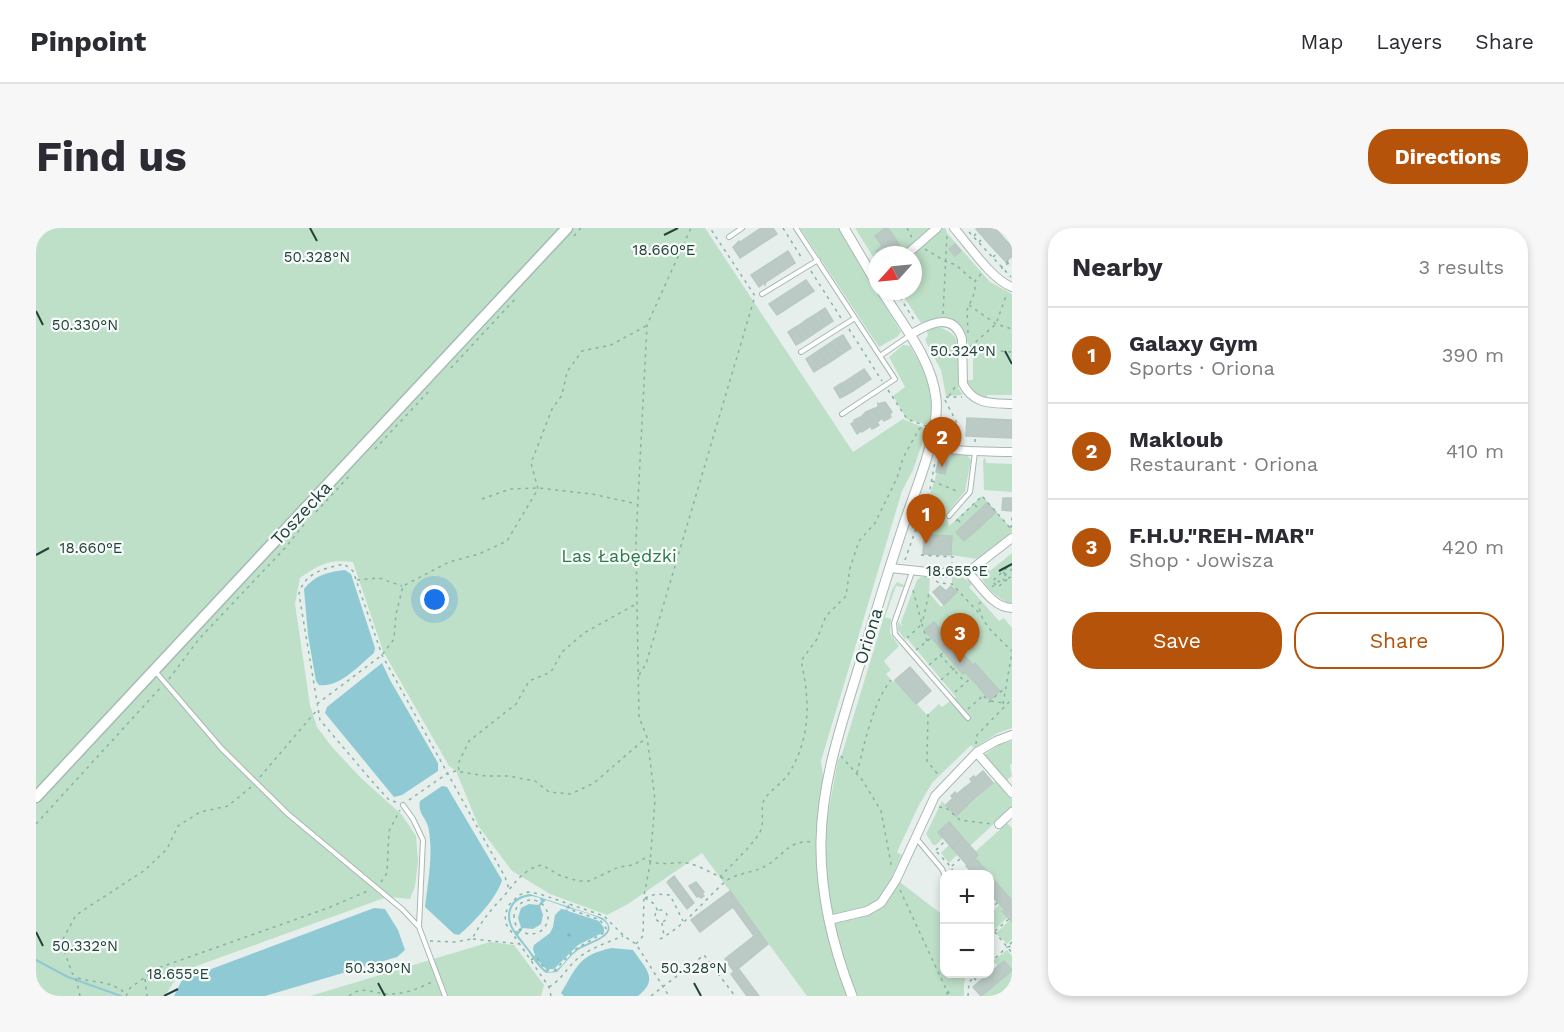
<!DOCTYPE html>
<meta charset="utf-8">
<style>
body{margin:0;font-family:"Work Sans",sans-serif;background:#f7f7f7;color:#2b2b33}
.controls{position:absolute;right:18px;bottom:18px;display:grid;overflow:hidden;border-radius:12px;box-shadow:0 3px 9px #0003}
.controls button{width:54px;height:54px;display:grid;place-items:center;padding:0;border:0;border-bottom:2px solid #e1e1e2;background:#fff;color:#2b2b33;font:30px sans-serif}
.compass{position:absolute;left:832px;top:18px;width:54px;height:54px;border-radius:50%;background:#fff;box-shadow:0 3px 9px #0003;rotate:243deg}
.you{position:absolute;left:399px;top:372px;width:21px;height:21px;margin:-15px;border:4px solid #fff;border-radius:50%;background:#1a73e8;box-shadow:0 0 0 9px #1a73e833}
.badge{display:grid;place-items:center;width:39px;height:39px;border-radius:50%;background:#b45309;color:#fff;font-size:20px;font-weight:700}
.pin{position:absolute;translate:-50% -50px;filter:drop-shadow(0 2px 3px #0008)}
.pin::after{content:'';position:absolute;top:32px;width:21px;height:18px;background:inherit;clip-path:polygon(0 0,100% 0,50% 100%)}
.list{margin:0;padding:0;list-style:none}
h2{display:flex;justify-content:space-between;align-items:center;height:78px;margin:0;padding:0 24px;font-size:26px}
h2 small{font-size:20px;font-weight:400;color:#7c7c81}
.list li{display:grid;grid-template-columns:39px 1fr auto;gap:18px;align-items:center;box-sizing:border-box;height:96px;padding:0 24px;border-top:2px solid #e1e1e2}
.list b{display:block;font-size:22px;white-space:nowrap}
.list p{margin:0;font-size:20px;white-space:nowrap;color:#7c7c81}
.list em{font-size:20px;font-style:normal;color:#7c7c81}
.actions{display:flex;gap:12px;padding:18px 24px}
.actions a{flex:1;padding:14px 0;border:2px solid #b45309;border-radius:24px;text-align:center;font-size:21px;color:#b45309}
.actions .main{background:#b45309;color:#fff}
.map{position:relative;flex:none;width:976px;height:768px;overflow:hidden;border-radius:24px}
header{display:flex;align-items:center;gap:36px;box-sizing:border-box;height:84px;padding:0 30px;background:#fff;border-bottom:2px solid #e1e1e2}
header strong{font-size:28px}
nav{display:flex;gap:33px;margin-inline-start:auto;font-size:21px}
.intro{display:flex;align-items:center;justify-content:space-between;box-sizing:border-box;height:144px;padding:0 36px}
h1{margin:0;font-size:42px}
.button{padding:15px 27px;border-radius:24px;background:#b45309;color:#fff;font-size:21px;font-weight:700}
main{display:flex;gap:36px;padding:0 36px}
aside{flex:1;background:#fff;border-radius:24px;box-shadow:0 3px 9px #0003}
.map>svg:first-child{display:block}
.green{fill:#bfe0c8;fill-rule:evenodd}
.water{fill:#8ec9d4;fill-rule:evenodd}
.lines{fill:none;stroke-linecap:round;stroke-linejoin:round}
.stream{stroke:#8ec9d4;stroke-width:2}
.building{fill:#bbcac4;stroke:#b8c9c2;stroke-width:1.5}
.service-casing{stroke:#a8b8b2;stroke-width:6}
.minor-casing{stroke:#a8b8b2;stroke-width:10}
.tertiary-casing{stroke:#a8b8b2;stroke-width:11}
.secondary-casing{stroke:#a4bbb3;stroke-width:13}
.path{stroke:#86b3a5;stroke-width:1.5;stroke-dasharray:3 4.5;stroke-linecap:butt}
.service{stroke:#fff;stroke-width:4}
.minor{stroke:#fff;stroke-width:8}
.tertiary{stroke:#fff;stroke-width:9}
.secondary{stroke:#fff;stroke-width:10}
.ticks{fill:none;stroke:#24423a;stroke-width:2}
.labels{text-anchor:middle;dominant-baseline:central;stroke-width:4.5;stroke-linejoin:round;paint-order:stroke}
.street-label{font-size:18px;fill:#24423a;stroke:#f7fbf9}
.park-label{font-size:18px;fill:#2d7a4b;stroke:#f7fbf9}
.ticks-label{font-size:15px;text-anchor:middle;fill:#24423a;stroke:#f7fbf9;stroke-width:4.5;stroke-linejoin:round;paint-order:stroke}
</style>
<header>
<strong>Pinpoint</strong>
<nav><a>Map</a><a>Layers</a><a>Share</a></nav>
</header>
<div class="intro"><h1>Find us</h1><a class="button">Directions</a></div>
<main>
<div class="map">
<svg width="976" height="768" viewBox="0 0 976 768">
<rect width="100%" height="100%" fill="#e6efeb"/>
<path class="green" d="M0 0H669L817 224 867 191 891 201 877 242 866 263 785 533 792 586 802 532 806 526 856 362 861 354 868 357 867 359 860 358 849 389 855 391 854 405 863 418 848 433 855 442 850 446 857 454 859 452 891 487 903 476 906 479 920 469 869 408 871 414 862 402V393L866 399 865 394 881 352 885 349H894L893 365 905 379 921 364 916 356V349L927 350 937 355 933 359 963 393 968 390 976 400V500L962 505 938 520 935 517 896 555 882 579 861 624 866 627 856 648 908 688 909 746H931L928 755V768H771L666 625 592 676 571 687 514 666 476 643 443 599 420 543 413 538 347 423 317 334C294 331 283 336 264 350L259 376 274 477 281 499 296 519 324 549 366 587 380 608 382 633 379 658 374 671 351 669 144 744 129 768H0ZM897 394 937 437 954 471 929 444 927 445 889 403Z
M764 0H802L865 104 861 109 843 119Z
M819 0H909L911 5 954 54 976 66V167H951L950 172C940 169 933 162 930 152H937V123H934C931 108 922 90 904 90 898 91 891 93 885 95L864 63H877V27H841V35Z
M903 99C912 103 918 105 922 115V160L927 167 910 168 905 142 889 112 892 107 890 101Z
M867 117 874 118C890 143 898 166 895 195L892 197 871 191 857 168 869 159 853 129Z
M905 224 931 227 935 232 929 263 910 287 913 298 946 268 952 274 920 304 928 313 960 284 976 301V304L941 331 915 327V308L888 307 879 304 899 252Z
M949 229 950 235 976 236V264L948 262 947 233Z
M976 325V376H974C961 369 948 360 944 345L949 338 954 343Z
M976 513V536L974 537 976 548 970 553 948 527 963 517Z
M960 553 976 571V579L934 618 913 594 902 604 907 610 900 617H897L890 606 906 573 920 588Z
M971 595 976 600V672L939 630 942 627 939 624Z
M913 617 921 627 913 635 905 625Z
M964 676 972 689 958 702 954 697V686Z
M974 692 976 694V711L971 716 960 705Z
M454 714 478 717 508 757 505 768H274Z
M971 722 976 728V768H946L976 742 968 733 962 738 957 733Z"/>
<path class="water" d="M309 342 315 346 339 420 338 425C323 437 304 460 283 457L280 453 272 407 268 361C279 347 292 344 309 342Z
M346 435 354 452 402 535V543L366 567 358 569 289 485 291 479Z
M406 558 411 559 466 652C461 670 437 695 423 707L418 706 389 679C392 654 397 628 393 603 392 591 381 586 384 573Z
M494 666 567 690C588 708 552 715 541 723 533 729 528 737 521 744L510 745C503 740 497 731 492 723 482 710 465 695 475 677 479 670 486 667 494 666ZM496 668 504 670 505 674 502 677 493 676 485 680 482 690 485 699 482 703H479C468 687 476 669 496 668ZM510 672 530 679 531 682 525 681 519 687 517 699 514 705 498 717 497 721 499 727 498 728 482 707 487 700 497 701 505 696 507 687 504 678ZM531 680C539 681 567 689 571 696 577 709 550 714 541 721 531 728 525 744 513 744L508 741 499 729 510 741H518L542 717 568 704V700L563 693 532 683Z
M338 680 349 681 362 702 369 722 361 729 229 768H138L146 752Z
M576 720 597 722C609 740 624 751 602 768H528L525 765C541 739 542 727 576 720Z"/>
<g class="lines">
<path class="stream" d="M0 732 32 749 85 768"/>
</g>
<path class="building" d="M725 0H737L741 6 704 30 697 19 703 13 704 14Z
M849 0H852L865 19 853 27 839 8Z
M942 0H959L966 8 955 18 940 1Z
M966 8 976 19V28L970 34 955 18Z
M919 16 925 23 919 28 913 21Z
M846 18 851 25 843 27 840 23Z
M752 23 759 35 730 54 729 57 728 55 723 59 715 47Z
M770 52 778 63 741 87 733 76Z
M789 80 797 93 791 97 783 84Z
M783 84 791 97 785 101 777 88Z
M777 88 785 101 779 105 770 92Z
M770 92 779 105 773 109 765 96Z
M765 96 773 109 767 113 758 100Z
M758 100 767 113 760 117 752 104Z
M807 107 815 120 809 124 800 111Z
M800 111 809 124 803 128 794 115Z
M794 115 803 128 797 132 788 119Z
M788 119 797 132 791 136 782 123Z
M782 123 791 136 784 140 776 127Z
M776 127 784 140 778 144 770 131Z
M828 141 835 151 829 155 822 145Z
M822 145 829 155 823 159 816 149Z
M816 149 823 159 817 163 810 153Z
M810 153 817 163 810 167 804 156Z
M804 156 810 167 804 170 798 160Z
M849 174 856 184 854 186 855 189 852 191 842 176Z
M842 176 852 191 848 193 846 190 844 192 837 181 842 179Z
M837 181 844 192 841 194 843 197 840 199 830 184Z
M830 184 840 199 836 201 834 198 832 200 825 189Z
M825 189 832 200 826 204 818 192Z
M931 190 976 192V210L930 208Z
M819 193 825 203 821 206 815 196Z
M903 231 912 233 909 246 900 244Z
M967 270H976V283L966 282Z
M951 275 960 284 944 299 935 290Z
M935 290 944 299 928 313 920 304Z
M888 307 916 308 915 327 887 326Z
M904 358 910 363 915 358 921 364 908 377 897 364Z
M898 394 910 408 901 416 888 402Z
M910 408 923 422 914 431 901 416Z
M923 422 937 437 927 446 914 431Z
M939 435 951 449 942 458 929 444Z
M874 439 895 463 880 476 859 452Z
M951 449 964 463 954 472 942 458Z
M947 543 957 555 938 571 928 560 936 554 934 551 938 548 939 550Z
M928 560 938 571 920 588 910 577 917 570 915 568 919 564 921 566Z
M913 594 927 610 916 620 902 604Z
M927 610 942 627 931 637 916 620Z
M939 630 952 644 949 646H938L930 638Z
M954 647 964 659 955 667 954 664Z
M638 648 658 675 651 681 631 654Z
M660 654 668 664 666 666 668 668 665 670 663 668 661 669 653 658Z
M964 659 976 672 968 681 955 667Z
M694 663 732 716 698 744 689 731 718 708 697 679 664 704 655 692Z
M975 675 976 676V694L966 683Z
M968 733 976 742 960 756 951 747Z
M702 740 723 768H711L695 746Z
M951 747 960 756 945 768 937 759Z"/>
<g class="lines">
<defs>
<path id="service" d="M760 0 859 151 806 186
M693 9 706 0
M726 66 782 32
M765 124 819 90
M844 128 873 108
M913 288 934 264 939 224
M876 344 858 395 859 406 932 490
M119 443 186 521 252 586 366 681 383 699 409 768
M367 577 377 591 387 612 383 698
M880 610 906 641 909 648
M954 714 955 716"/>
<path id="minor" d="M918 0C933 17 956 52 976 59
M870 27 901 0
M874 107C890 97 917 82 926 111L927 156C938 177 955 175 976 176
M894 216C920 225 949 223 976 224
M854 340 901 345 932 344 976 310
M932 344C944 357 957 380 976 380
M941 525 976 565
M963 596 976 584
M793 692 831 683 845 675 860 652 899 568 941 524 960 513 976 507"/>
<path id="tertiary" d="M808 0 841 56
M816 768C797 719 784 666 785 613 786 554 804 501 821 445 836 397 850 350 866 302 877 267 904 207 900 171 896 131 866 96 846 63"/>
<path id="secondary" d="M0 569 531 0"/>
</defs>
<use href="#service" class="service-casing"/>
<use href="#minor" class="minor-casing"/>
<use href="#tertiary" class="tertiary-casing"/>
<use href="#secondary" class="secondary-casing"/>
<path class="path" d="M747 0 767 32
M871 0 876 10
M965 0 976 12
M933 4 975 49
M538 8 545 0
M938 8 942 4
M943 14 948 9
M889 21 909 33 920 37 939 54
M957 29 962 25
M970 35 976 30
M966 41V38L976 34
M775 43 805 90
M860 63 880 95
M933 77 960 96 976 101
M907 86 911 6
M813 101 846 153
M932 105 931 82 939 64V53L946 45
M934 119 960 96 971 65
M935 120 976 124
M415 140 481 69
M852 162 871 191 890 198
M913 168 919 159
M910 169H926
M909 172 922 197 923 215
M939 214V208
M339 221 393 163
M896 253 923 264
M446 271 474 261 502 260 556 266 601 276
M939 277 943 282
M280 284 315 246
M922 292 927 297
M920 293 946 268 975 301
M975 300 976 289
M885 327 917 329 916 335
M869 332 894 261 899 234
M967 344 973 350 976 348
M963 347 976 336
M960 350 956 353 962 359 973 350
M321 352 343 350 366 358
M900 353 903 355 916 356 943 385
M969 353 966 350 976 341
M956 359 963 353 965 355
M945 374 943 376C943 395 963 410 976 423
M871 410 886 396 877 362
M891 413 886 396 893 365
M880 422 895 410
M904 427 929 454
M893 437 908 424
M603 447 610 436 719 68 674 0
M133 451 163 411 249 320 270 294
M905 452 921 438
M919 464 935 450
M948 468 953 474 969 460
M955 473 968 475
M281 476 346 427 358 411 360 386 367 358 413 334 443 326 471 313 502 261 495 235 516 181 526 167 531 144 546 123 575 117 610 98
M967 476 976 424
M932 481 949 466
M892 486 891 533 904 549
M940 516 941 507 976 471
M805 528 827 553 845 583 856 641
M423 542 422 536 433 513 480 476 493 453 515 444 526 424 548 405 600 376
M821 545C828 517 837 474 855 452
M224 549 281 482
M373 572 412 545 420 543 450 548H472L499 553 513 564 535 566 558 555 611 509
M360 574 353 572 335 552 284 492 263 366C268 345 289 340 308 336L317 343 346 427 469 649 473 661
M903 579 910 580 924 592 956 596
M0 596 126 458
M900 622 909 613
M901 624 915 639 918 646
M916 638 925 630
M684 649C695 637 716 618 724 604 729 595 724 581 728 572 734 562 747 555 753 545 775 510 774 471 765 433L781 411 790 388 810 368 814 340 823 313 839 295 861 250 867 230 883 201 889 198
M345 654 351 645 353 603 364 582
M864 662 911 763V768
M609 670 620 666 634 667 647 693
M609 670 617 675 622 683
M478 689a17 17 0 1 1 34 0a17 17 0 1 1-34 0Z
M954 682 962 674
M619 688a6 6 0 1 1 12 0a6 6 0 1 1-12 0Z
M626 695 628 708
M954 698 976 725
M959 703 973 691
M533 706 534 707 532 710 531 709Z
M437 711 483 716
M624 711C650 697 668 672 690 653 702 644 720 645 733 636 749 625 754 612 776 614
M394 713 419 714 436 711C447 691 452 685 467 669 479 655 487 641 506 637L523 647 542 653H553L583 639 597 637 609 630C622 640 636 633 651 635 663 637 680 648 692 652
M976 714 971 719 976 718
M600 716 607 708 608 668 614 636 619 572 611 509 603 489 601 376 600 311 611 97 655 0
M495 732 500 729 510 742H519L538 722 569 704 570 700 564 692 533 681 532 677
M954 735 971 719
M955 735 960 740
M42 750C61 756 73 751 90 766
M938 750 943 755
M109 751 111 768
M513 759C525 752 530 741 540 732 553 720 571 715 587 708
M912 763 914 768
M44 768 40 750 36 745 28 722 27 711 40 687 109 642 131 621 142 598 164 584 192 578 215 559
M90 768 94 760 122 740 292 680 334 662
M313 768C326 756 339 767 355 766 368 766 386 760 397 753
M515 768 513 759 470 696 469 687 473 677 483 667 492 664 504 666 568 688 588 708 600 716 633 768
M615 768 668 727 699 768
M932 768 933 754 942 746"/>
<use href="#service" class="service"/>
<use href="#minor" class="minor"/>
<use href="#tertiary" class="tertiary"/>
<use href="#secondary" class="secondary"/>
</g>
<path class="ticks" d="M274 0 281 13M628 7 642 0M0 83 7 97M969 123 976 136M0 327 13 320M963 343 976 336M0 704 7 718M342 755 349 768M658 755 665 768M128 768 142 761"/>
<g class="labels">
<g class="street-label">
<text transform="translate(265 285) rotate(-47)">Toszecka</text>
<text transform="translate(832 408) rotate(-73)">Oriona</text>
</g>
<g class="park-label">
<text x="583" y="327">Las Łabędzki</text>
</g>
</g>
<g class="ticks-label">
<text x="628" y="27">18.660°E</text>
<text x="281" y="34">50.328°N</text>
<text x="49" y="102">50.330°N</text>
<text x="927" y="128">50.324°N</text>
<text x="55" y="325">18.660°E</text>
<text x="921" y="348">18.655°E</text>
<text x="49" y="723">50.332°N</text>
<text x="342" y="745">50.330°N</text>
<text x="658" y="745">50.328°N</text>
<text x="142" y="751">18.655°E</text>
</g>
</svg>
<div class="controls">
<button>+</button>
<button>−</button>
</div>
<svg class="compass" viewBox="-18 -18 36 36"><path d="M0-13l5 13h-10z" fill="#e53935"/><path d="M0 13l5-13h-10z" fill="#7c7c81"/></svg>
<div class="you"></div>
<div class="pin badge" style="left:890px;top:316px">1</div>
<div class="pin badge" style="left:906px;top:239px">2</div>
<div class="pin badge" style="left:924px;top:435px">3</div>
</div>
<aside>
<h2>Nearby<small>3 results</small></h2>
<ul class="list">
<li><span class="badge">1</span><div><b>Galaxy Gym</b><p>Sports · Oriona</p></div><em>390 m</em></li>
<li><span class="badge">2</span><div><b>Makloub</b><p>Restaurant · Oriona</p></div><em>410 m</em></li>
<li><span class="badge">3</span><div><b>F.H.U.&quot;REH-MAR&quot;</b><p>Shop · Jowisza</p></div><em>420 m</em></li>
</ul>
<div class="actions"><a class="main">Save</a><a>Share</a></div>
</aside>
</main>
